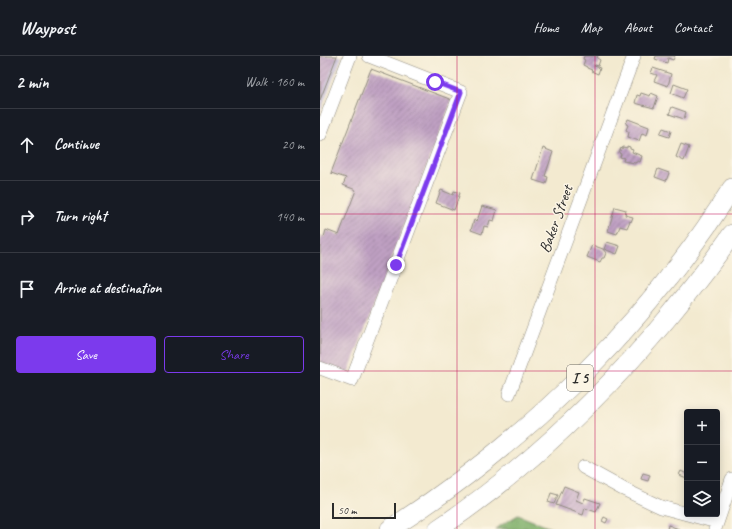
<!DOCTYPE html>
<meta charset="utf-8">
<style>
body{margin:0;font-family:Caveat,sans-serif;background:#20242c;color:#f1f3f6}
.controls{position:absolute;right:12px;bottom:12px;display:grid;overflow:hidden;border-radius:4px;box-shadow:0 2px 10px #0003}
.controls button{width:36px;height:36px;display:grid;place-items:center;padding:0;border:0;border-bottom:1px solid #363941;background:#171b24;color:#f1f3f6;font:20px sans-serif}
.scale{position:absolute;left:12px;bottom:10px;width:64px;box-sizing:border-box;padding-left:4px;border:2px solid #2b2b2b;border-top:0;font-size:11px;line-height:14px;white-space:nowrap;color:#2b2b2b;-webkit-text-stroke:3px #fcf5e5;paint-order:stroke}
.stop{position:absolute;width:12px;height:12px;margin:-9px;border:3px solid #7c3aed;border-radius:50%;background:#fff}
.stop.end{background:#7c3aed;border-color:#fff;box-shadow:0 1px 4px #0008}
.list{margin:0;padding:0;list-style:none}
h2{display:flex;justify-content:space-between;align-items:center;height:52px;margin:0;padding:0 16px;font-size:17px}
h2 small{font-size:13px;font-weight:400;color:#9ea1a6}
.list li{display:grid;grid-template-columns:26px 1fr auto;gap:12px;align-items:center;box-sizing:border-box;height:72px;padding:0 16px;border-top:1px solid #363941}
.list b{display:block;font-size:15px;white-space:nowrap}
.list em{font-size:13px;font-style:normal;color:#9ea1a6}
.actions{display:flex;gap:8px;padding:12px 16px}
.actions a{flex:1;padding:9px 0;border:1px solid #7c3aed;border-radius:4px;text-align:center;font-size:14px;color:#7c3aed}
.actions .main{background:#7c3aed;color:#fff}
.icon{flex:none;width:22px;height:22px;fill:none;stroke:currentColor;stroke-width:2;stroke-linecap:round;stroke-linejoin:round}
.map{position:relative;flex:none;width:412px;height:473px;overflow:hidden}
header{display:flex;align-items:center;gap:24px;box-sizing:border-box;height:56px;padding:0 20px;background:#171b24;border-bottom:1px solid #363941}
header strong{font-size:19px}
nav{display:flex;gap:22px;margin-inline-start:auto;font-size:14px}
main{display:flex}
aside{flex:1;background:#171b24}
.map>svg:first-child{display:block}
.industrial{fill:url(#industrial-furrows)}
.forest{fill:url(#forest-crowns);stroke:#546c4a}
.building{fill:url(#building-hatch)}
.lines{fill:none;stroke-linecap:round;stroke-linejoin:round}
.minor-casing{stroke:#8f8a7e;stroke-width:14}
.highway-casing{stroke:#8f8a7e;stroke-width:20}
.minor{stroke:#fff;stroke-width:13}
.highway{stroke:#fff;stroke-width:19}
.route{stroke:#7c3aed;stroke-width:5}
.grid{fill:none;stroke:#c2185b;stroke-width:1;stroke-opacity:0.55}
.labels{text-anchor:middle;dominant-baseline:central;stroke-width:3;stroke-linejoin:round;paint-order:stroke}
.shield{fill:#fcf5e5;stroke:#6a6863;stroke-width:1}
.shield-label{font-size:15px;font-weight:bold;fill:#2b2b2b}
.street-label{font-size:16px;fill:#2b2b2b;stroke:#fcf5e5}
</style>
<header>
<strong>Waypost</strong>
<nav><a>Home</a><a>Map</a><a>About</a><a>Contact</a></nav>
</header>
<main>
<aside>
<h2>2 min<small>Walk · 160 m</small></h2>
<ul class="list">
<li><svg class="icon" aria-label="ahead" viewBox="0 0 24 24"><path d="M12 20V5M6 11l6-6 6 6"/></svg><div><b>Continue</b></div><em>20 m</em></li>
<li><svg class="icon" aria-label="right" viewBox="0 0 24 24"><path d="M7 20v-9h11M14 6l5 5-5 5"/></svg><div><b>Turn right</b></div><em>140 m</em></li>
<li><svg class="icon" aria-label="arrive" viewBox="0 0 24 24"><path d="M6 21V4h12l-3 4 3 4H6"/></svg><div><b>Arrive at destination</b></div></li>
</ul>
<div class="actions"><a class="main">Save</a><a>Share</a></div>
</aside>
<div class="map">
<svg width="412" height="473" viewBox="0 0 412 473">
<defs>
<pattern id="industrial-furrows" width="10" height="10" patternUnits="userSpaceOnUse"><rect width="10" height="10" fill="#c7c0d9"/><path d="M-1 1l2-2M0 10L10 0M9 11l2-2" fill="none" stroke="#aba5ba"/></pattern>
<pattern id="forest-crowns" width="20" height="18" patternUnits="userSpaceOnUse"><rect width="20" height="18" fill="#7dae68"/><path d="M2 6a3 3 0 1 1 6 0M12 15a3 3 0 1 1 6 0" fill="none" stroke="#678e56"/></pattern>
<pattern id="building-hatch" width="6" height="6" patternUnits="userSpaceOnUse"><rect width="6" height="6" fill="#bfa0c3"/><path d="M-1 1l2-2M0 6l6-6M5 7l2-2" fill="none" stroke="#9b839f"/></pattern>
</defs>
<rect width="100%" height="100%" fill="#fcf5e5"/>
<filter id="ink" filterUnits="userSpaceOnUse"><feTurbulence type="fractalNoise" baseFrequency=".025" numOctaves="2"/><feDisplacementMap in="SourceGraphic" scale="8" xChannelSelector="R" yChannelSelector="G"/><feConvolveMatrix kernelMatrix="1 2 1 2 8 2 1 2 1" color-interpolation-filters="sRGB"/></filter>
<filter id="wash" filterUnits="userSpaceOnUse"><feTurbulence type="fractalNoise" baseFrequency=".012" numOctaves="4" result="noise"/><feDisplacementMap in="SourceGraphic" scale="16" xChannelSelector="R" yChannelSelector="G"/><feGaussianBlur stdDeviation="0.9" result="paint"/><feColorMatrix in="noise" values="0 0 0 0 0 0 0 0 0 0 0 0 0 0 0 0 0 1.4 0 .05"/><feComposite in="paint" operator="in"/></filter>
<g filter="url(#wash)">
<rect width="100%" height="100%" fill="#f3ead0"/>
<path class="industrial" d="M0 0H22L0 57Z"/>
<path class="forest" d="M198 459 233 473H175Z"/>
<g id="blocks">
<path class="building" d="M0 0H17L0 44Z
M264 0H278L277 2 280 4 278 10 275 9 274 10 280 12 278 18 271 15 272 14 267 12V11L263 9 265 4 263 3Z
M336 0H355L353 4 348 2 347 7 335 3Z
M333 12 351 18 348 30 334 25 337 19 331 17Z
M51 13 132 44 28 318 0 307V180L4 181 6 174 19 179 36 134 23 129 26 122 11 117Z
M354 28 367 33 363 42 351 37Z
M321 37 330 40 331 37 338 40 334 52 315 47 317 39 320 40Z
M352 51 366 56 364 63 349 58Z
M308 63 329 71 327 79 322 77 319 85 308 81 309 76 306 74 308 69 306 68Z
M343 72 351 75 349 81 340 78Z
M361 88 369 91 364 105 356 101Z
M307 90 310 91V93L313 94 312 96 322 100 320 106 318 105 315 107 303 105 304 102 300 101 301 98 299 97 301 92 302 93 303 91 307 92Z
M223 92 233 96 225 120 228 121 226 128 213 124Z
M338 113 349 117 346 125 335 121Z
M121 134 133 139 134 135 140 137 134 154 116 147Z
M162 150 177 154 174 165 170 164 168 171 164 170 162 178 151 174 154 164 157 165Z
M295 151 306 154 305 159 313 161 311 166 310 165 307 172 300 170 297 178 288 175Z
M287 186 300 190 297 198 284 193Z
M272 189 283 193 286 197 284 202H282L280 206 267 201Z
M361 415 367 418V422L359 419Z
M323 417 330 419 328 425 321 423Z
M244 430 259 436 256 444 263 447 265 442 280 447 276 456 265 452 263 459 236 449Z
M231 437 238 439 234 448 228 446Z
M284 461 288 463 286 467 282 465Z
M348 469 359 473H347Z"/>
</g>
</g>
<g filter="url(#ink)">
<use href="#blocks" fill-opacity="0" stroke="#8f8a7e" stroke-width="1"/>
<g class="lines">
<defs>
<path id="minor" d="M0 79 30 0
M0 312 32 324 141 36 49 0
M189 338 314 0
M263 411 303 433 341 451 397 466
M395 473 412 423"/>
<path id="highway" d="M70 473C207 385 325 270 412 132
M118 473C206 414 284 339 351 258 372 232 393 206 412 178"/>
</defs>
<use href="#minor" class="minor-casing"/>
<use href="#highway" class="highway-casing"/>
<use href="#minor" class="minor"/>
<use href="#highway" class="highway"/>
</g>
</g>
<g class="lines" filter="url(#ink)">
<path class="route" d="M76 209 141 36 115 26"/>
</g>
<path class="grid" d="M137 0V473M275 0V473M0 158H412M0 315H412"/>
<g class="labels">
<rect class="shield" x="247" y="309" width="26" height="26" rx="3"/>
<g class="shield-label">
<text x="260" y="322">I 5</text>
</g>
<g class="street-label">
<text transform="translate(236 163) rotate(-70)">Baker Street</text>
</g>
</g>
</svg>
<div class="controls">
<button>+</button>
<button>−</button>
<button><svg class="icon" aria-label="layers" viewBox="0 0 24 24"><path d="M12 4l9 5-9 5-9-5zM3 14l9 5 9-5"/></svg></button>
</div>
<div class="scale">50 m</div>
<div class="stop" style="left:115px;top:26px"></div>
<div class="stop end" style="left:76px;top:209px"></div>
</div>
</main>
